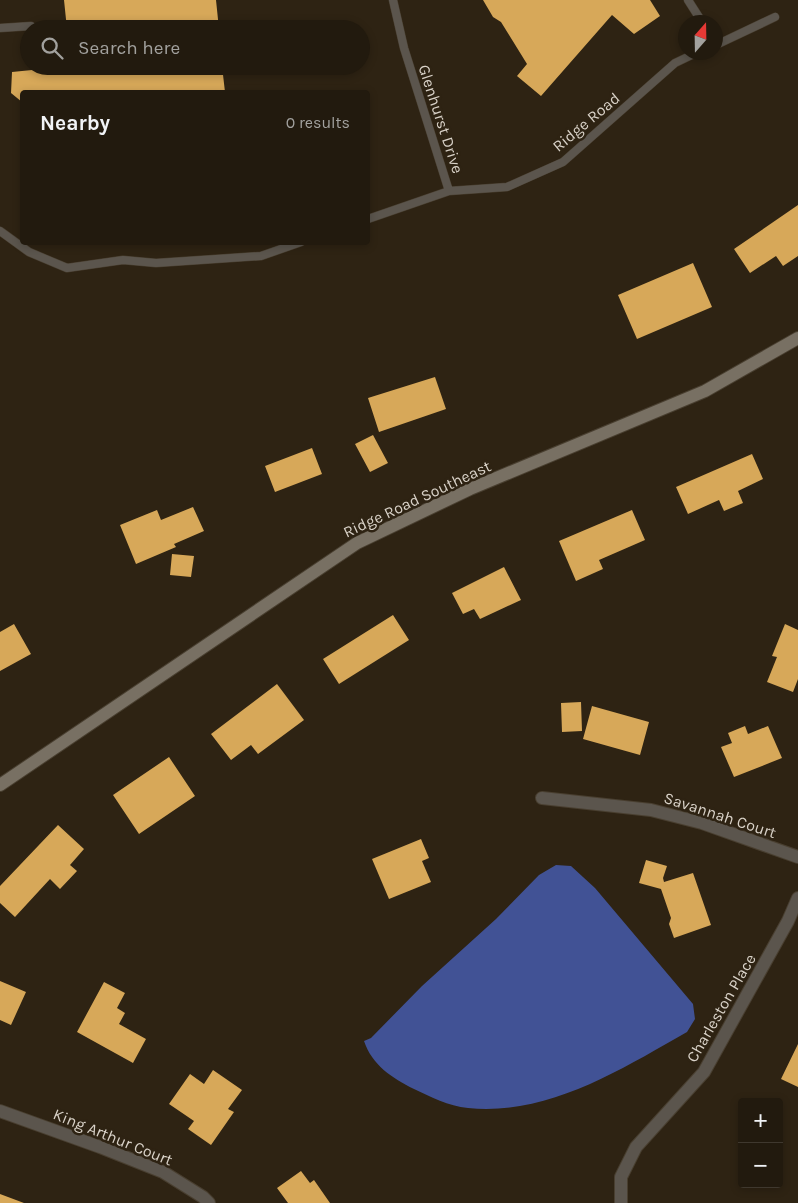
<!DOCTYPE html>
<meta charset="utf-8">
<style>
body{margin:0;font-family:Karla,sans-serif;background:#2a2317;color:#f1f3f6}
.controls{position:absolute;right:15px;bottom:15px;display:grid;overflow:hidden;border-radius:5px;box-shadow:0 2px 8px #0003}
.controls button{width:45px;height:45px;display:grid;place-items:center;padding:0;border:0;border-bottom:1px solid #3f382e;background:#221a0e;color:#f1f3f6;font:25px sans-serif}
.compass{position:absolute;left:678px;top:15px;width:45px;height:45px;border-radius:50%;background:#221a0e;box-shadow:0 2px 8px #0003;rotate:20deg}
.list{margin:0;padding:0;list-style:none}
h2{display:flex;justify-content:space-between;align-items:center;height:65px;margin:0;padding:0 20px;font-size:21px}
h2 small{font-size:16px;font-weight:400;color:#a2a19e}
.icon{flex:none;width:28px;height:28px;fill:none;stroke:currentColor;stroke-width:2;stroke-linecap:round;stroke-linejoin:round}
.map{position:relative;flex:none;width:798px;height:1203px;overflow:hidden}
.search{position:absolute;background:#221a0e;box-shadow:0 2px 8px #0003;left:20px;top:20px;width:350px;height:55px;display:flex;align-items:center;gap:12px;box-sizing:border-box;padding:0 18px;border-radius:28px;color:#a2a19e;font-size:19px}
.panel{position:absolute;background:#221a0e;box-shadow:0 2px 8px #0003;left:20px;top:90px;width:350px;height:155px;border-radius:5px}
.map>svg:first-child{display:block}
.water{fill:#415295}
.building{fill:#d7a859}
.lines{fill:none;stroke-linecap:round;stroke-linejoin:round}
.lane-casing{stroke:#493f30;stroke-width:9}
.street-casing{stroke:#493f30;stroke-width:14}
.secondary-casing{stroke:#493f30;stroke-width:14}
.lane{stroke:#5b554d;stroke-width:8}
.street{stroke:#5b554d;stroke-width:12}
.secondary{stroke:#787063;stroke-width:12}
.labels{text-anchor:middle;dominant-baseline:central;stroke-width:5;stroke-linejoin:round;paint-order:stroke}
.street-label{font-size:16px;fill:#d9d2c8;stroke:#2e2313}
</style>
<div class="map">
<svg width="798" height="1203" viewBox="0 0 798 1203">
<rect width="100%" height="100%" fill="#2e2313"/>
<path class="water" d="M556 865 571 866 595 888 693 1004 695 1019 687 1032C620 1070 548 1116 468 1108 448 1106 431 1097 414 1089 392 1078 372 1065 364 1041L371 1038 422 986 496 919 539 875Z"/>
<path class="building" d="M64 0H216L219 29H67Z
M483 0H650L660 16 634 34 612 15 541 96 517 76 527 64 501 22 493 17Z
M72 66H222L225 92H22V102L11 93 12 72Z
M798 205V256L783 266 776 256 750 273 734 249Z
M693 263 712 307 637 339 618 295Z
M435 377 446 409 379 432 368 398Z
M373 435 388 463 370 472 355 444Z
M312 448 322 474 275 492 265 466Z
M752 454 763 479 738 491 743 503 724 511 719 500 688 514 676 487Z
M193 507 204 531 174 544 176 547 136 564 120 525 157 510 161 520Z
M632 510 645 540 599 560 603 569 576 581 559 541Z
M172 554 194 556 191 577 170 575Z
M504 567 521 600 480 619 474 609 463 614 452 593Z
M393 615 409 640 339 684 323 659Z
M14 624 31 654 0 671V632Z
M785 624 798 630V679L793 692 767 682 777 657 772 656Z
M277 684 304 720 258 754 251 745 231 760 211 734Z
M581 702 582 731 562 732 561 703Z
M592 706 649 722 640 755 583 739Z
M745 726 748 734 768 726 782 758 734 777 721 747 732 743 728 733Z
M169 757 195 796 139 834 113 795Z
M58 825 84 849 70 865 77 871 60 889 50 879 15 917 0 903V886Z
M421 839 429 858 422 861 431 882 389 899 372 859Z
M646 860 667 866 663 878 664 882 693 873 711 925 674 938 669 924 671 918 661 889 639 883Z
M0 981 26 992 11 1025 0 1020Z
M104 982 125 993 117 1008 125 1013 119 1024 146 1039 133 1063 77 1032Z
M798 1044V1087L781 1079Z
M213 1070 242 1090 228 1109 234 1112 211 1145 188 1129 194 1121 169 1104 190 1074 204 1084Z
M301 1171 310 1183 314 1180 330 1203H288L277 1188Z
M0 1194 24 1203H0Z"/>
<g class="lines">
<defs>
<path id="lane" d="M393 0 404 48 449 191
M688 0 702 22
M0 28 31 26
M716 45 775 17
M368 219 449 191 507 187 563 162 675 63 698 52
M0 231 29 252 67 268 123 260 156 263 261 256 301 242"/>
<path id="street" d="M542 798 651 810 702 823 798 857
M0 1111 100 1147 163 1172 203 1197 209 1203
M621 1203V1177L636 1147 704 1072 788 921 798 898"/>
<path id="secondary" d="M0 785 357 543 470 489 705 391 798 338"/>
</defs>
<use href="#lane" class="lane-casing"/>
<use href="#street" class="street-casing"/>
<use href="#secondary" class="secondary-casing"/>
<use href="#lane" class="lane"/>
<use href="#street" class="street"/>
<use href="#secondary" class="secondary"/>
</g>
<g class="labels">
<g class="street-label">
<text transform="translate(441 119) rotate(72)">Glenhurst Drive</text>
<text transform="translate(586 122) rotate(-40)">Ridge Road</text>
<text transform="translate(417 499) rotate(-25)">Ridge Road Southeast</text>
<text transform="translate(720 815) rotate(18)">Savannah Court</text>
<text transform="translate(721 1008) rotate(-60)">Charleston Place</text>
<text transform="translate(113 1137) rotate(22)">King Arthur Court</text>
</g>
</g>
</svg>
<div class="controls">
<button>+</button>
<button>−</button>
</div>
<svg class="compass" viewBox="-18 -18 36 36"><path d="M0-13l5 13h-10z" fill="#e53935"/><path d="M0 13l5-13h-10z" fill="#a2a19e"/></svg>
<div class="search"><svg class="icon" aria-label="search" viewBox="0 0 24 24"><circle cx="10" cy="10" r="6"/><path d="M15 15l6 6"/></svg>Search here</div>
<section class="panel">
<h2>Nearby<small>0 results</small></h2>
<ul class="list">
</ul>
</section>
</div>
